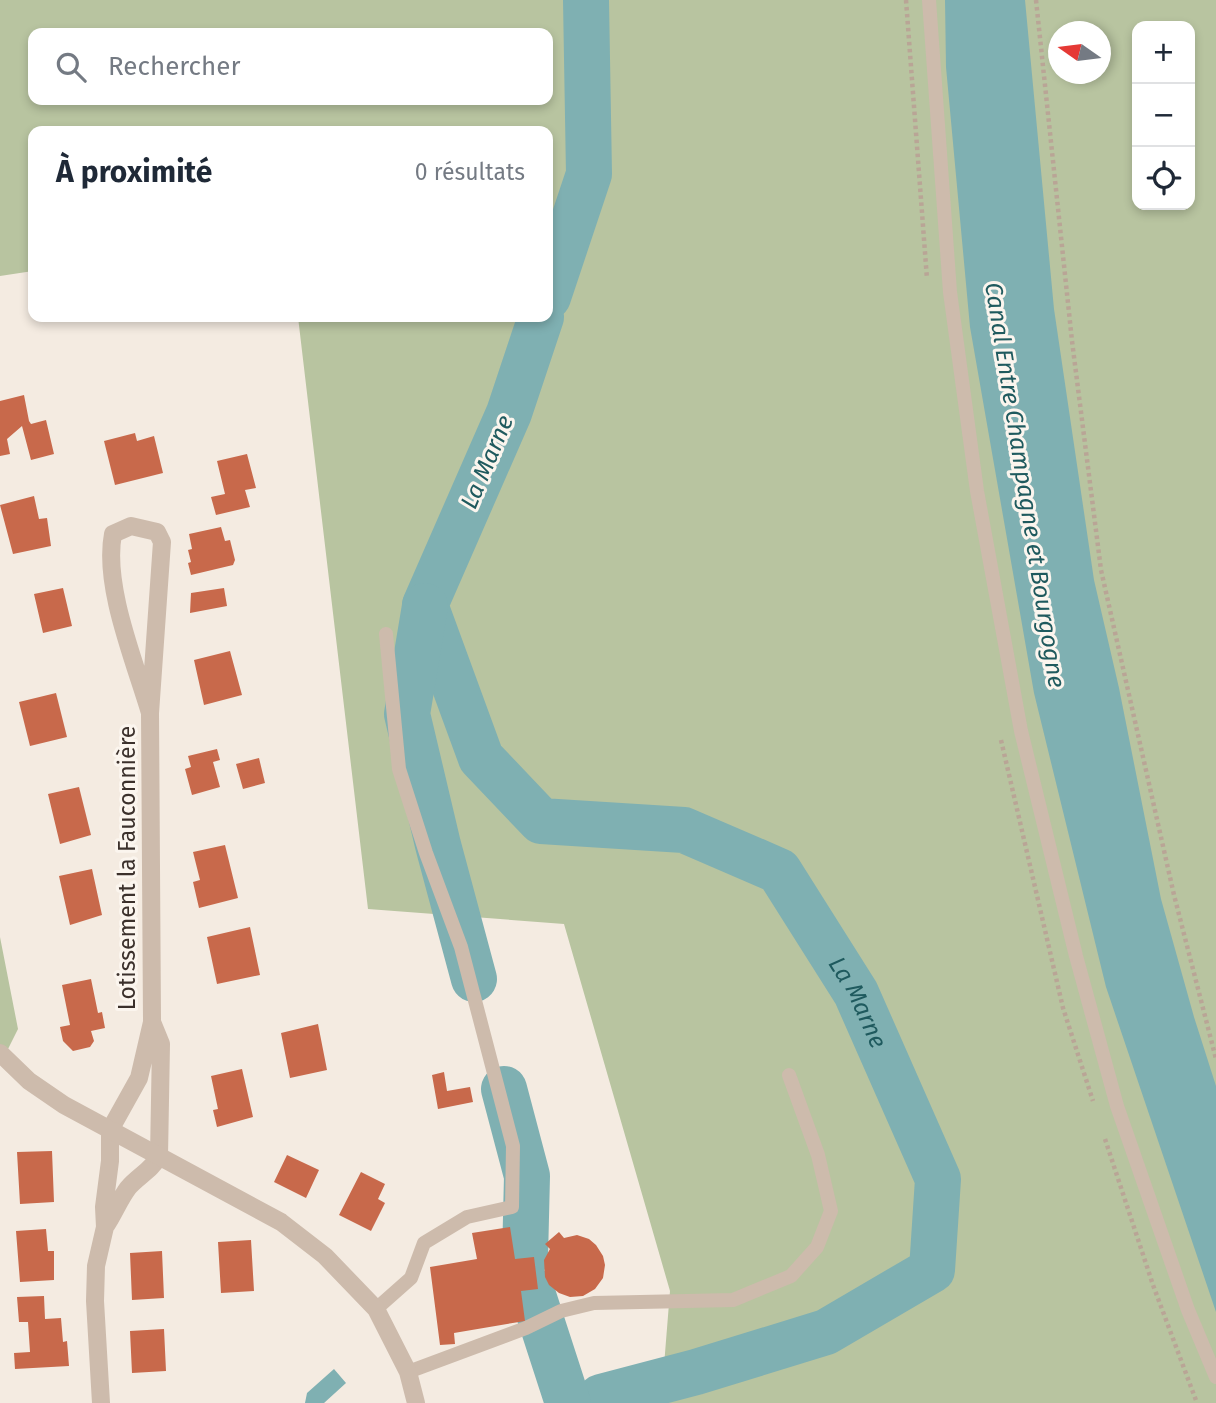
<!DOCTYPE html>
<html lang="fr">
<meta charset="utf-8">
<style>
body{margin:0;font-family:"Fira Sans",sans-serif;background:#f2f2f3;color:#1f2937}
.controls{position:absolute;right:21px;top:21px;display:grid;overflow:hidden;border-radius:14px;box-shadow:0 4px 10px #0003}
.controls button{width:63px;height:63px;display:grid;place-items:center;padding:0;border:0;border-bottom:2px solid #e0e1e3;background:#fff;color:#1f2937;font:35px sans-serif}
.compass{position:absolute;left:1048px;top:21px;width:63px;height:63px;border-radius:50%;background:#fff;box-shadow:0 4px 10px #0003;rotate:284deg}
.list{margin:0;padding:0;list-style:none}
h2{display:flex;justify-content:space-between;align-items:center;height:91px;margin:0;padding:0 28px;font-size:30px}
h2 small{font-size:23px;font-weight:400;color:#747a83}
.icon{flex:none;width:38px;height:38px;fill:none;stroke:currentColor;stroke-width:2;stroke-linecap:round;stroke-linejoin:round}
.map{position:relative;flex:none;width:1216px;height:1403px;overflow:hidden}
.search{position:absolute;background:#fff;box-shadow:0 4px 10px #0003;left:28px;top:28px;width:525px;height:77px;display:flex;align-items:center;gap:18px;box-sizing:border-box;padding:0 24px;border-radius:14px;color:#747a83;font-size:26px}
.panel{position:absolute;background:#fff;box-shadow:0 4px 10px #0003;left:28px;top:126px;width:525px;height:196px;border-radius:14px}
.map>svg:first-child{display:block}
.green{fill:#b8c4a0;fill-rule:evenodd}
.water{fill:#7fb0b2}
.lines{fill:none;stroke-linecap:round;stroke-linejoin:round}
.river{stroke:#7fb0b2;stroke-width:46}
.building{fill:#c8694b}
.path{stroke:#b9a596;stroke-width:4.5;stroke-dasharray:3.5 3.5;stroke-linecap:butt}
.service{stroke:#cdbbac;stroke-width:14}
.minor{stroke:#cdbbac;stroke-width:18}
.tertiary{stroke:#cdbbac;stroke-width:18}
.labels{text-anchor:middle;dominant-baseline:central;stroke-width:6;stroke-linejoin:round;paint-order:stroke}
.street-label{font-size:23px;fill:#3b302b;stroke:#fbf5ee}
.water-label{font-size:24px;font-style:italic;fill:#1f5a5e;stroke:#fbf5ee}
</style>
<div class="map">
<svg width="1216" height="1403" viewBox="0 0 1216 1403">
<rect width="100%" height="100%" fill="#f4ebe1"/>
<path class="green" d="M0 0H1216V1403H661L670 1291 564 924 368 909 298 317H548V131H33V271L0 276ZM1137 26H1190V205H1137ZM1058 32H1100V74H1058ZM33 33H548V100H33Z
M0 937 18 1029 0 1065Z"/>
<path class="water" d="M945 0H1025L1054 309 1094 580 1119 688 1161 899 1194 1017 1216 1086V1312L1106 987 1034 693 970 327 946 67Z
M334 1369 346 1383 324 1403H305L307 1393Z"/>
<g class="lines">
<g class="river">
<path d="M548 297 589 174 586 0"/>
<path id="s1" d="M541 317 509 413 425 605 481 758 541 821 684 830 779 871 856 993 938 1179 932 1270 826 1332 696 1372 601 1397 599 1403"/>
<path d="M425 606 407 714 438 845 474 979"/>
<path d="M504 1089 527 1176 525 1258"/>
<path d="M531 1289 568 1403"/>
</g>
</g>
<path class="building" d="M24 395 29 421 31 424 46 420 54 454 31 460 22 426 7 439 10 454 0 456V401Z
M135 433 137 441 154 436 163 473 115 485 104 441Z
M247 454 256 488 245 490 250 507 216 515 211 497 225 494 217 461Z
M34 496 39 519 47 518 51 546 13 554 0 505Z
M221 527 225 541 230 540 235 560 233 565 191 575 188 563 191 562 188 550 192 549 189 534Z
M63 588 72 626 43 633 34 594Z
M224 588 227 606 190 613 191 593Z
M230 651 242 695 204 705 194 660Z
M56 693 67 737 30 746 19 702Z
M217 749 220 760 213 762 220 787 192 795 185 769 191 767 188 756Z
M259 758 265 783 243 789 236 764Z
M79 787 91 835 60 844 48 794Z
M225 845 238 898 199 908 193 882 200 880 193 852Z
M92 869 102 915 70 925 59 876Z
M250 927 260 975 217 984 207 937Z
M91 979 98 1013 102 1012 105 1028 91 1031 94 1041 90 1047 73 1051 63 1041 60 1027 70 1025 62 985Z
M318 1024 327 1070 290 1078 281 1033Z
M242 1069 253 1117 217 1127 213 1110 218 1109 211 1076Z
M444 1072 447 1091 470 1087 473 1102 438 1109 432 1075Z
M52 1151 54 1202 20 1204 17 1152Z
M287 1155 319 1170 306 1198 274 1182Z
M361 1172 385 1184 378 1199 385 1203 371 1231 339 1215Z
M510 1227 515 1259 534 1257 538 1289 521 1291 525 1321 454 1333 455 1344 440 1345 430 1267 477 1259 472 1233Z
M46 1229 48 1251H54V1280L20 1282 16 1231Z
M559 1232 564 1238 577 1235 589 1239 596 1245 603 1256 605 1265 603 1278 595 1289 583 1296 570 1297 559 1293 549 1285 545 1277 544 1260 550 1249 545 1244Z
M251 1240 254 1291 221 1293 218 1242Z
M162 1251 164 1298 132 1300 130 1253Z
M44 1296 45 1319 61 1318 63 1342 67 1341 69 1366 15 1369 14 1353 30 1352 28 1322H19L17 1297Z
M164 1329 166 1371 132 1373 130 1331Z"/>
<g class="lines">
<path class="path" d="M906 0 927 279
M1036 0 1072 341 1101 570 1174 895 1216 1059
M1001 740 1063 1008 1093 1101
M1105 1139 1153 1285 1197 1403"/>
<path class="service" d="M929 0 950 292 977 491 1021 731 1076 956 1117 1106 1188 1310 1216 1377
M376 1309 411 1278 424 1243 467 1217 512 1207 513 1146 461 947 426 853 399 769 386 634
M408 1372 526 1328 561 1311 594 1303 733 1300 791 1276 817 1247 831 1211 818 1155 789 1075"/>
<path class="minor" d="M105 1227C114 1214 119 1200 128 1188 138 1176 152 1170 159 1156L161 1044 152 1022
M101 1403 95 1301 96 1266 105 1227 104 1207 110 1161V1130L139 1078 152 1022 150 713 162 542 157 532 131 526 113 534C103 586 135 662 150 713"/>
<path class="tertiary" d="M0 1053 29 1081 64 1105 281 1222 325 1256 376 1309 408 1372 416 1403"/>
</g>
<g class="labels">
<g class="street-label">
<text transform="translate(127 868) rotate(-90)">Lotissement la Fauconnière</text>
</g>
<g class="water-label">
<text transform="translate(487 462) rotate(-67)">La Marne</text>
<text transform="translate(1025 485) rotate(81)">Canal Entre Champagne et Bourgogne</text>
<text stroke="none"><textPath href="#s1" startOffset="961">La Marne</textPath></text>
</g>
</g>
</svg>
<div class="controls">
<button>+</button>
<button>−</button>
<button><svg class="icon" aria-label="locate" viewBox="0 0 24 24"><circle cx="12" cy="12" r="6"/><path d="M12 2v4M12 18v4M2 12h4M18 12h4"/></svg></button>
</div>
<svg class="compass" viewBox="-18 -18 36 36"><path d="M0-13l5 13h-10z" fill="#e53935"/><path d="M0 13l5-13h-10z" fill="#747a83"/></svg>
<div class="search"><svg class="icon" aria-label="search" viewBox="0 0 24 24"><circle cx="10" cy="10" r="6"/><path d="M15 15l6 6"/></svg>Rechercher</div>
<section class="panel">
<h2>À proximité<small>0 résultats</small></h2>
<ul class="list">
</ul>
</section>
</div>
